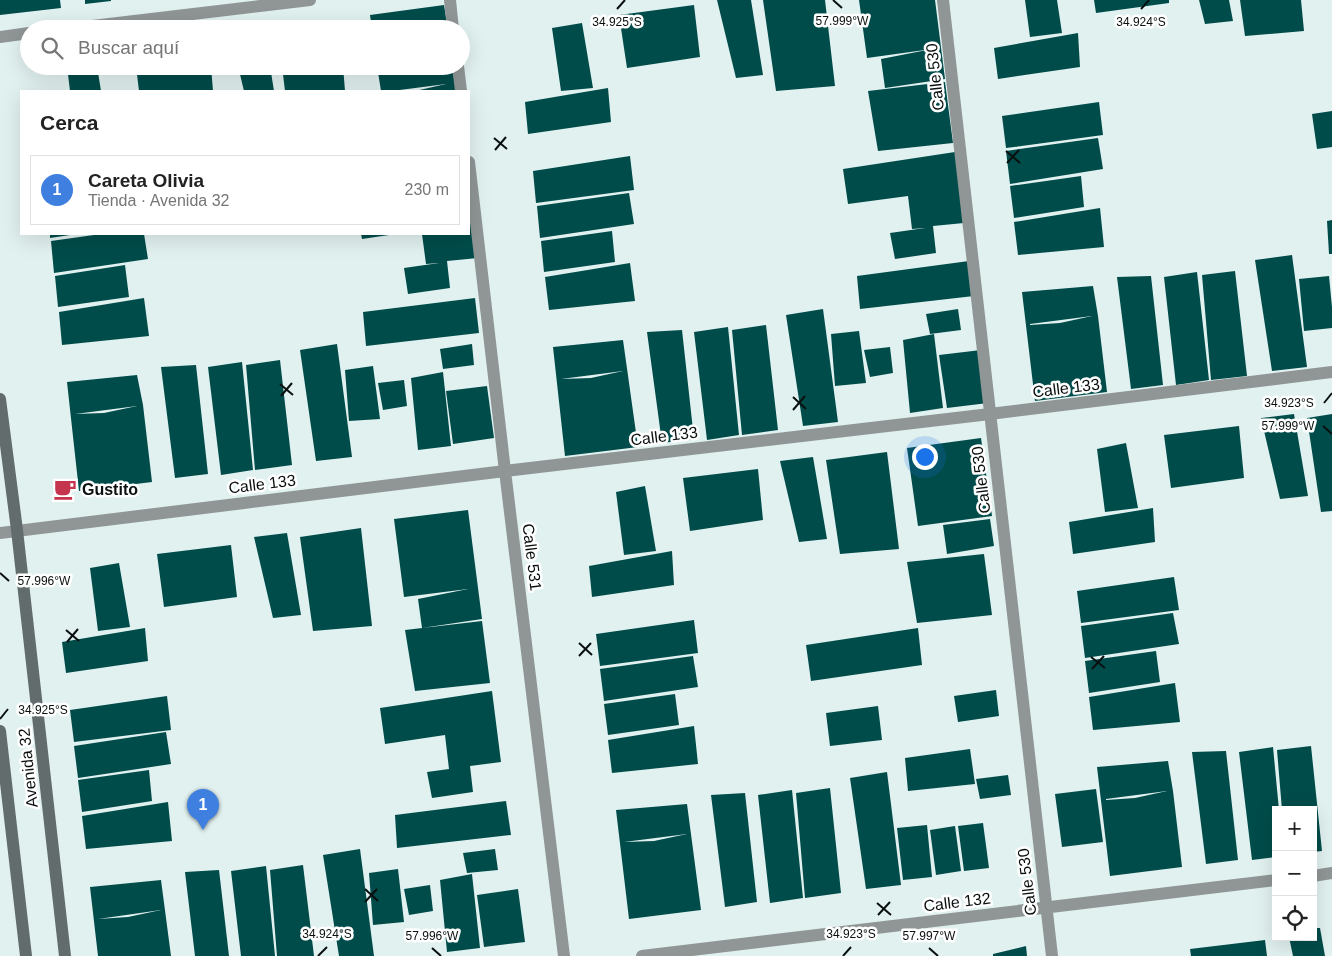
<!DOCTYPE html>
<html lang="es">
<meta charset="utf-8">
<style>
body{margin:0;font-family:Helvetica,sans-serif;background:#f6f6f6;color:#222}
.controls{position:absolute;right:15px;bottom:15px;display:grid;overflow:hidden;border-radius:0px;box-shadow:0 5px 20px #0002}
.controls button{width:45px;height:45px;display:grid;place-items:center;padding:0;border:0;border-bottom:1px solid #e0e0e0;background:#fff;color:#222;font:25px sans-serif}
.you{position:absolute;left:924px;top:456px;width:18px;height:18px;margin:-12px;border:4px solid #fff;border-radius:50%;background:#1a73e8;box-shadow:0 0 0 8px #1a73e833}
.badge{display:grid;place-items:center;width:32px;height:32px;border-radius:50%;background:#ea580c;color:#fff;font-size:16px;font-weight:700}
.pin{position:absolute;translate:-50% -41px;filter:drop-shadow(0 1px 2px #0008)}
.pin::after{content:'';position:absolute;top:26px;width:18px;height:15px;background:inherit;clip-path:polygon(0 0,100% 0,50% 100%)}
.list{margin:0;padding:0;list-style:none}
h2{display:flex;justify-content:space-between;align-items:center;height:65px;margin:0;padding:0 20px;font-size:21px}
h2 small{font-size:16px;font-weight:400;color:#767676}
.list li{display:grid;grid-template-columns:32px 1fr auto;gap:15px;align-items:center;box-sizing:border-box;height:70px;margin:0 10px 10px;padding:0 10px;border:1px solid #e0e0e0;border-radius:0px}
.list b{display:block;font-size:19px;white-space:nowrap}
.list p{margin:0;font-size:16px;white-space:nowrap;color:#767676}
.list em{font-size:16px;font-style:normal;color:#767676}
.icon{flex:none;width:28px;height:28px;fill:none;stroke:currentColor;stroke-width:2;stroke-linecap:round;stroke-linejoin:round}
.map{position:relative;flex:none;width:1332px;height:956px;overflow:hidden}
.search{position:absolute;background:#fff;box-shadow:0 5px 20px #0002;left:20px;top:20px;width:450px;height:55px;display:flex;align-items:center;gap:12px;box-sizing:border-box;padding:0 18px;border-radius:28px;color:#767676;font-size:19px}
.panel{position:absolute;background:#fff;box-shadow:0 5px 20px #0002;left:20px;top:90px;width:450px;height:145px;border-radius:0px}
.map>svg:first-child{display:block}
.building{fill:#004c4a;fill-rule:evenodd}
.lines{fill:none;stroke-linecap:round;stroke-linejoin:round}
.street{stroke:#8f9695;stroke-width:12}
.secondary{stroke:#636c6c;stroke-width:12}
.ticks{fill:none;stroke:#0a0f0f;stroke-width:2}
.labels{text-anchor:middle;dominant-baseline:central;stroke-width:5;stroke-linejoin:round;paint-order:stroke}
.street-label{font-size:16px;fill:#0a0f0f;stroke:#fff}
.poi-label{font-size:16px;font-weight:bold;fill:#0a0f0f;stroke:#fff;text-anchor:start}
.ticks-label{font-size:12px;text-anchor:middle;fill:#0a0f0f;stroke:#fff;stroke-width:5;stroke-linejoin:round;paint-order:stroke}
</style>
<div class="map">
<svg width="1332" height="956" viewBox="0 0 1332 956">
<rect width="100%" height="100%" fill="#e1f1f0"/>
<path class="building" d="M0 0H60L61 8 0 15Z
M85 0H111V1L85 4Z
M717 0H751L763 75 736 78Z
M763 0H825L835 86 776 91Z
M859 0H935L945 79 885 88 881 59 932 49 867 58Z
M1025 0H1057L1062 33 1030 37Z
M1094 0H1169V3L1096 13Z
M1199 0H1229L1233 21 1205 24Z
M1240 0H1301L1304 31 1245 36Z
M444 5 448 29H372L370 15Z
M694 5 700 57 627 68 619 15Z
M582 23 593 88 561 91 552 28Z
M338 24V29H309V28Z
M1078 33 1080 67 998 79 994 48Z
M67 66H97L101 91H70Z
M136 66H211L213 91H139Z
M238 66H270L274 91H244Z
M282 66H343L345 91H285Z
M377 66H452L456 91H415L446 84 392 91H381Z
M945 82 953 143 878 151 868 91Z
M608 88 611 122 528 134 525 102Z
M1099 102 1103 135 1006 148 1002 116Z
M1332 111V147L1317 149 1312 114Z
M1098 138 1103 169 1010 184 1006 151Z
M955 152 964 223 933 226 936 253 895 259 890 233 925 228 912 229 908 196 848 204 843 169Z
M630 156 634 190 536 203 533 171Z
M1081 176 1084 207 1014 218 1010 186Z
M629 193 634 224 540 238 537 206Z
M469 199 478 258 447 261 450 288 408 294 404 268 439 263 426 264 422 234H469Z
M1100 208 1104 247 1018 255 1014 222Z
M1332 220V254H1329L1327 221Z
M612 231 615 262 544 272 541 241Z
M50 234H70V235L50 238Z
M101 234H144L148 259 54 273 51 241Z
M361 234H389V235L362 239Z
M1292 255 1307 367 1272 371 1255 260Z
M969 261 974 296 860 309 857 276Z
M630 263 635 301 549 310 545 277Z
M125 265 129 297 58 307 55 276Z
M1235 271 1247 376 1211 380 1202 275Z
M1197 272 1209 380 1176 385 1164 277Z
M1151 276 1163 385 1131 389 1117 277Z
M1329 276 1332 307V328L1304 331 1299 279Z
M1093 286 1098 316 1107 392 1035 401 1022 292ZM1092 316 1060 323 1030 325V324Z
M144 298 149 336 62 345 59 312Z
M475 298 479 333 366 346 363 312Z
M823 309 838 422 803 426 786 315Z
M958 309 961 330 930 334 926 314Z
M766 325 778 430 742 435 732 330Z
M728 327 739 435 707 440 694 332Z
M682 330 694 439 662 443 647 332Z
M859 331 866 383 835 386 831 334Z
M934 334 943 408 910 413 903 340Z
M623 340 638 447 565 456 553 347ZM623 371 591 378 561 379Z
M337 344 352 457 316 461 300 350Z
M472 344 474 365 443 369 440 349Z
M890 347 893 373 870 377 864 350Z
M981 350 988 403 947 408 939 355Z
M280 360 292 465 255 470 246 365Z
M242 362 253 470 221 475 208 367Z
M196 365 208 474 175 478 161 367Z
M373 366 380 419 349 421 345 370Z
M443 372 451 446 418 450 411 378Z
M137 375 143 405 152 482 79 491 67 382ZM137 406 104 413 75 414Z
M404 380 407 406 383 410 378 383Z
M487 386 494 438 453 444 446 391Z
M1294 414 1308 496 1280 499 1261 418Z
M1332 414V511L1321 512 1307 418Z
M1239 426 1244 478 1171 488 1164 435Z
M981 438 992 516 918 526 907 448Z
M1126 443 1138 508 1105 512 1097 449Z
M887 452 899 549 840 554 826 460Z
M813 457 827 539 799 542 780 461Z
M758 469 763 520 690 531 683 478Z
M645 486 656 551 624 555 616 492Z
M1153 508 1155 542 1073 554 1069 522Z
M468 510 482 619 422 628 418 599 468 589 404 597 394 519Z
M990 519 994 546 947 554 943 525Z
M361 528 372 626 313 631 300 537Z
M287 533 301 615 273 618 254 537Z
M231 545 237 597 164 607 157 554Z
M672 551 674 585 592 597 589 566Z
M984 554 992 615 917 623 907 562Z
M119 563 130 627 98 631 90 568Z
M1174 577 1179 610 1081 623 1077 591Z
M1173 613 1179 644 1085 658 1081 626Z
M694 620 698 653 600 666 596 634Z
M482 621 490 683 415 691 405 630Z
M145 628 148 661 66 673 62 642Z
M918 628 922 665 811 681 806 645Z
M1156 651 1160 682 1089 693 1085 661Z
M693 656 698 687 604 701 600 669Z
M1175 683 1180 722 1093 730 1089 697Z
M996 690 999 716 958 722 954 696Z
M492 691 501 762 470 766 473 792 432 798 427 772 449 769 445 735 385 744 380 708Z
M675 694 679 725 608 735 604 704Z
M167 696 171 730 74 742 70 710Z
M878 706 882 740 830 746 826 713Z
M694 726 698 764 612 773 608 740Z
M166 732 171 764 78 778 74 746Z
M1311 746 1322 851 1313 852V810H1282L1277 750Z
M1273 747 1279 810H1276V857L1252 860 1239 752Z
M970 749 975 784 908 791 905 758Z
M1226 751 1238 860 1206 864 1192 752Z
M1168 761 1173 791 1182 867 1110 876 1097 767ZM1167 791 1135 798 1106 800V799Z
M149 770 152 801 82 812 78 780Z
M887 772 901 885 866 889 850 778Z
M1008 775 1011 795 980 799 976 779Z
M830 788 841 893 805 898 796 793Z
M1096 789 1103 842 1062 847 1055 794Z
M792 790 803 898 770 903 758 795Z
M745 793 757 902 725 907 711 795Z
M506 801 511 835 397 848 395 815Z
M168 802 172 841 86 849 82 816Z
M687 804 701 910 629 919 616 810ZM687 834 654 841 624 842Z
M983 823 989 868 964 871 958 826Z
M927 825 932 877 903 880 897 828Z
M955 826 961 871 936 875 930 830Z
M360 849 374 956H339L323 855Z
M495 849 498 870 467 873 463 853Z
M303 865 314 956H277L270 870Z
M266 866 275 956H241L231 871Z
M398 869 404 922 373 925 369 873Z
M219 870 229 956H195L185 872Z
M472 874 480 948 447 952 440 880Z
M161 880 171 956H98L90 887ZM161 910 128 917 98 919Z
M430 885 433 911 409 915 404 889Z
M518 889 525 942 484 947 477 895Z
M1313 928H1320L1325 956H1293L1289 937H1313Z
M1265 940 1267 956H1191L1190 949Z
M1026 946 1027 956H993V954Z"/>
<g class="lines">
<path class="street" d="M450 0 453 29
M943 0 1052 956
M67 29 310 0
M0 37 29 33
M458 66 461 91
M469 162 505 471 564 956
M0 533 505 471 990 414 1332 372
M1313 876 1332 873
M642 956 1276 880"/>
<path class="secondary" d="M0 399 17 530 65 956
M0 731 26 956"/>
</g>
<path class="ticks" d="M833 0 842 8M617 9 625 0M1141 9 1149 0M494 138 507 149M495 150 506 137M1006 151 1020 163M1007 163 1019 150M280 384 293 395M281 396 292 383M793 397 806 409M1324 403 1332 393M793 410 805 396M1323 426 1332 434M0 573 9 581M66 630 79 641M67 642 78 629M579 643 592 655M579 656 591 643M1091 657 1105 668M1092 669 1104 656M0 719 8 709M365 889 378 901M365 902 377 889M877 903 891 915M878 915 890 902M432 948 441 956M929 948 938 956M318 956 327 947M843 956 851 947"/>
<defs>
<symbol id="cafe-bare" viewBox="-9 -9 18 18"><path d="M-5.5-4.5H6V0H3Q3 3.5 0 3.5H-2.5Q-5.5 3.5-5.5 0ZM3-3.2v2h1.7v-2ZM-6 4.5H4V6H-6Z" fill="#c6354e" stroke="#fff" stroke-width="2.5" paint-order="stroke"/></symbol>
</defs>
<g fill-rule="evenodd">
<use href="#cafe-bare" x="49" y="473" width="32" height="32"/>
</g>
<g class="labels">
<g class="street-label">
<text transform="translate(935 77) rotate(-96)">Calle 530</text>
<text transform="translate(1066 388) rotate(-7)">Calle 133</text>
<text transform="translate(664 436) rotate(-7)">Calle 133</text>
<text transform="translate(981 480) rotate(-97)">Calle 530</text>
<text transform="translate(262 484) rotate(-7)">Calle 133</text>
<text transform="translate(532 557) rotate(83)">Calle 531</text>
<text transform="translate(28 768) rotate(-96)">Avenida 32</text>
<text transform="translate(1027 882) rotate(-97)">Calle 530</text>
<text transform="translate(957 902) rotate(-7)">Calle 132</text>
</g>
<g class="poi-label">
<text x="82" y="489">Gustito</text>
</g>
</g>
<g class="ticks-label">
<text x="842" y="25">57.999°W</text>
<text x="617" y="26">34.925°S</text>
<text x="1141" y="26">34.924°S</text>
<text x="1289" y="407">34.923°S</text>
<text x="1288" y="430">57.999°W</text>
<text x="44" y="585">57.996°W</text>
<text x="43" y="714">34.925°S</text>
<text x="327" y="938">34.924°S</text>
<text x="851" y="938">34.923°S</text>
<text x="432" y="940">57.996°W</text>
<text x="929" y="940">57.997°W</text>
</g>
</svg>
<div class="controls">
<button>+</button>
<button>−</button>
<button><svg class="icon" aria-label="locate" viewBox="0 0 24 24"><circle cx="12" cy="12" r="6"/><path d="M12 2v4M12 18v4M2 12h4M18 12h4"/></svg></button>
</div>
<div class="you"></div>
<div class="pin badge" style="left:203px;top:830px;background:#3f7fe0">1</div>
<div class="search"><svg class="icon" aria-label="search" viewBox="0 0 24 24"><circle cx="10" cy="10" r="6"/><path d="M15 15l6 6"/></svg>Buscar aquí</div>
<section class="panel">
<h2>Cerca<small></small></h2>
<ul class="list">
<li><span class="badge" style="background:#3f7fe0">1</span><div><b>Careta Olivia</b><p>Tienda · Avenida 32</p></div><em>230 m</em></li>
</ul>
</section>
</div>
